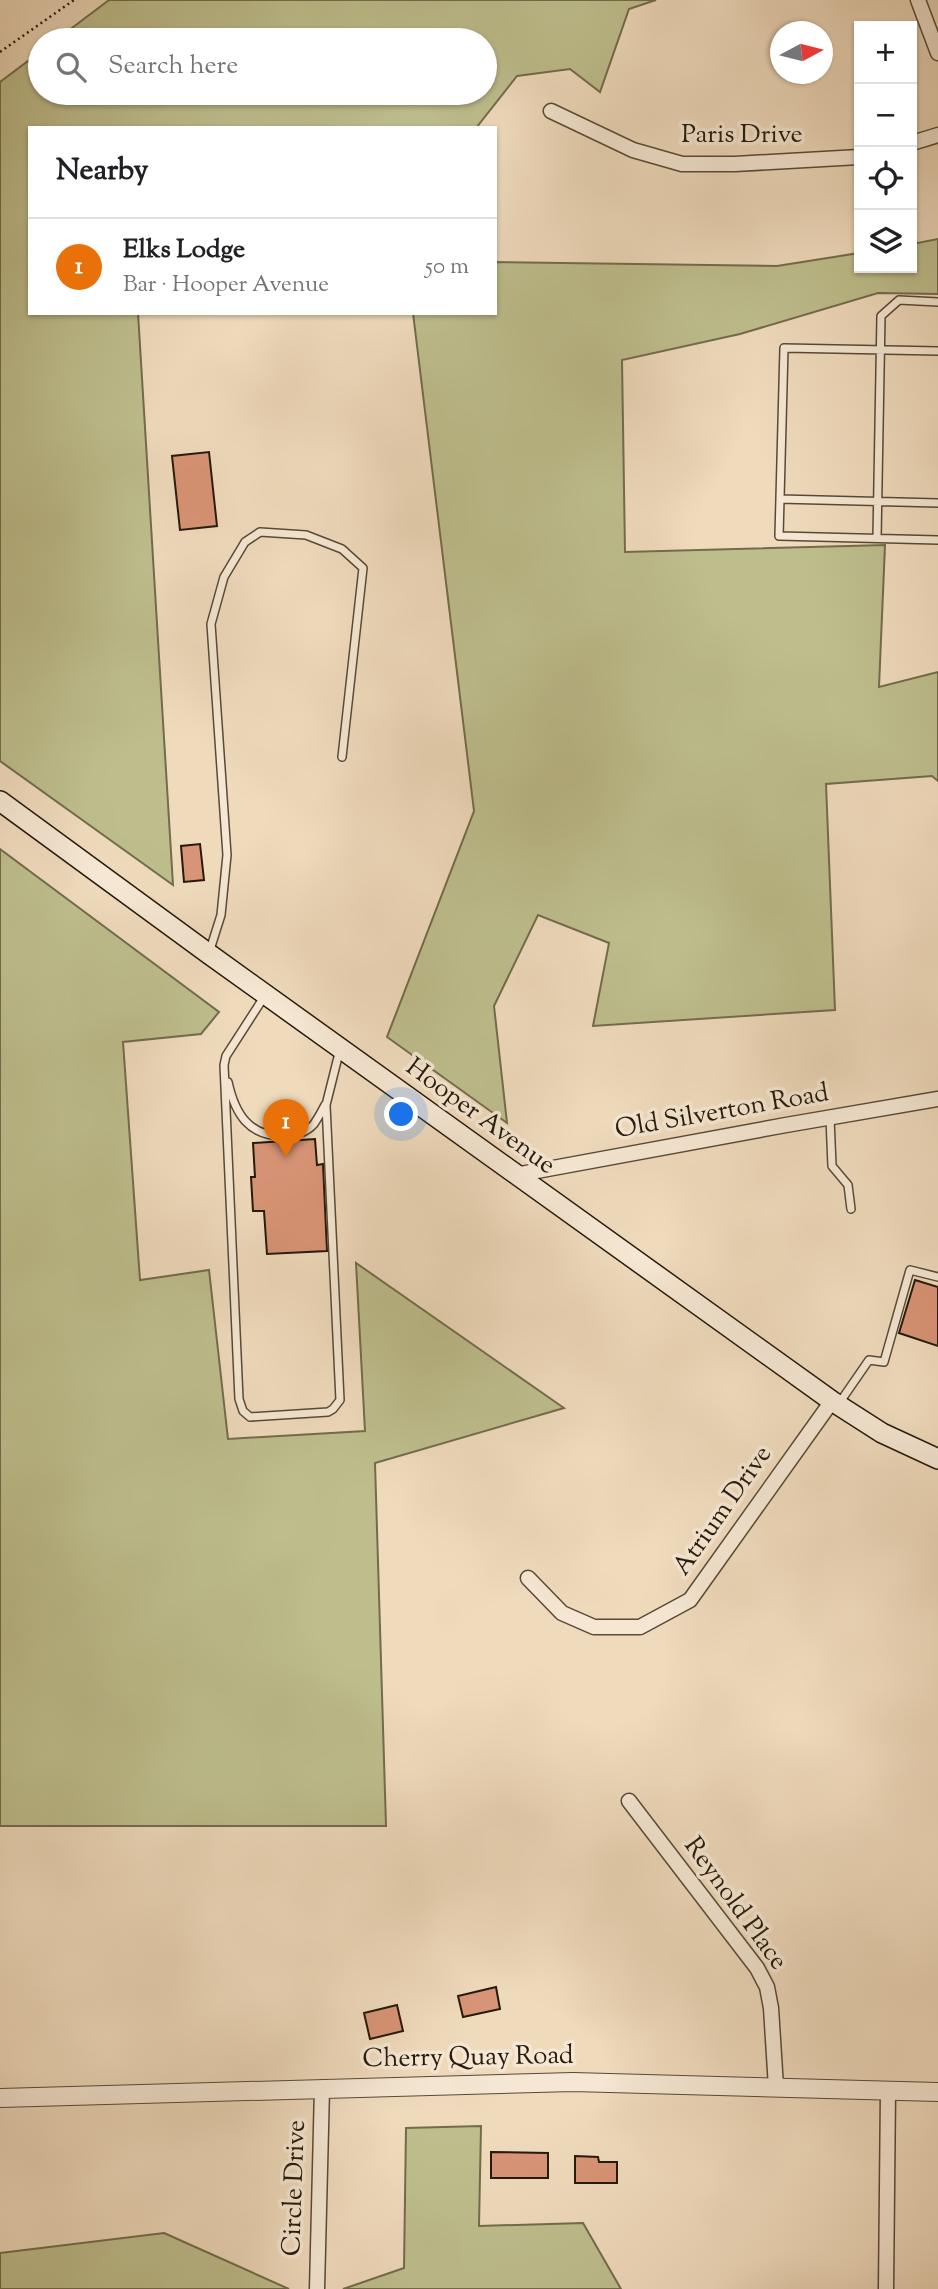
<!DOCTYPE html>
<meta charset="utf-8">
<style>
body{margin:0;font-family:"Sorts Mill Goudy",serif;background:#f6f6f6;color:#202124}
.controls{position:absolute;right:21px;top:21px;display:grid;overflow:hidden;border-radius:0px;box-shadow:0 2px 5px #0004}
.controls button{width:63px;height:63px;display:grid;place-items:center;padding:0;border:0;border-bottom:2px solid #e0e0e0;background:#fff;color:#202124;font:35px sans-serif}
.compass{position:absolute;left:770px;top:21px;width:63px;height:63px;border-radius:50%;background:#fff;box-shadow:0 2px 5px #0004;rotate:83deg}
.you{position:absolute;left:402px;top:1115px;width:24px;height:24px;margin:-18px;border:5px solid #fff;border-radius:50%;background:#1a73e8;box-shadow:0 0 0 10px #1a73e833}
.badge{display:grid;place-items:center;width:46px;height:46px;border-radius:50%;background:#8f2418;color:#fff;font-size:23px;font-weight:700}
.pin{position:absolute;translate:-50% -58px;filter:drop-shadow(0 2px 4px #0008)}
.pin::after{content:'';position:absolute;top:37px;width:24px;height:21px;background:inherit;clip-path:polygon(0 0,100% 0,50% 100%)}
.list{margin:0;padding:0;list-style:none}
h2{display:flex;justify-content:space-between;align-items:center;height:91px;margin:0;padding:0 28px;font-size:30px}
h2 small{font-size:23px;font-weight:400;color:#757577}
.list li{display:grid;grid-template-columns:46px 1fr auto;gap:21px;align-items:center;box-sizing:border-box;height:98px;padding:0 28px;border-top:2px solid #e0e0e0}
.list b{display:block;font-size:26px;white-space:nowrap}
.list p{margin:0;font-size:23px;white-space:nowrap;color:#757577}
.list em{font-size:23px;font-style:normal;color:#757577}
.icon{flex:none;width:38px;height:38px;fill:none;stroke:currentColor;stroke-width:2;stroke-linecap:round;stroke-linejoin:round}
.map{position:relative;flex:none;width:938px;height:2289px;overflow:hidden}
.search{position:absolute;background:#fff;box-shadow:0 2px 5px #0004;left:28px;top:28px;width:469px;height:77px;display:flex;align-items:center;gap:18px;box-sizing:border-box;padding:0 24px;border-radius:38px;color:#757577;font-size:26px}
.panel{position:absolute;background:#fff;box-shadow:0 2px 5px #0004;left:28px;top:126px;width:469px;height:189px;border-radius:0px}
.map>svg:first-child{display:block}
.green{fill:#bebe8d;stroke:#726c4c;stroke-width:2}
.building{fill:#d89476;stroke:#251a0b;stroke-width:2}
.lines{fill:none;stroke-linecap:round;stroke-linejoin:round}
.service-casing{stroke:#584a37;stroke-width:10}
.minor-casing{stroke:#584a37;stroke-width:17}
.tertiary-casing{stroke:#584a37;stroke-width:20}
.secondary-casing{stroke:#251a0b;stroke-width:22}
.path{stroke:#251a0b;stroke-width:2.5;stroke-dasharray:2 3.5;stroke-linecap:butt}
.service{stroke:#f5e7d3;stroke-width:7}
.minor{stroke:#f5e7d3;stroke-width:14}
.tertiary{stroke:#f5e7d3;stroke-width:18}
.secondary{stroke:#f5e7d3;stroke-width:19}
.labels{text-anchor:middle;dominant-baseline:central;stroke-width:7;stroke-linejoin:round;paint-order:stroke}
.street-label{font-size:26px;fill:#251a0b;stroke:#f5e7d3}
</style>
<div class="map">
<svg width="938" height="2289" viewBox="0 0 938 2289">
<rect width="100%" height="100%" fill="#efdabc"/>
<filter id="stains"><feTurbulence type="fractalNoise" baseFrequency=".00286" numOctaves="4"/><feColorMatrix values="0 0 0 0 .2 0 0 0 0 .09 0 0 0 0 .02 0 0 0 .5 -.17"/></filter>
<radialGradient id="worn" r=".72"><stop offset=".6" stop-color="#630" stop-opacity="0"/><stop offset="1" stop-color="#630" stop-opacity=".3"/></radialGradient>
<path class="green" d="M109 0H656L629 9 600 92 570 69 517 76 476 128H30V313H138L173 885 0 761V82L40 52V93H485V40H56Z
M938 239V294L878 293 740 334 622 360 625 552 885 545 879 687 938 672V781L932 776 826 784 835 1010 593 1026 609 943 538 915 494 1006 507 1123 387 1037 474 811 413 313H495V262L777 266 859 253V268H912V244Z
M0 849 219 1012 201 1034 123 1042 140 1280 209 1270 228 1439 365 1431 356 1263 564 1408 375 1463 386 1826H0Z
M481 2126 479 2226 583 2223 621 2289H343L404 2268 406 2128Z
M164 2233 289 2289H0V2253Z"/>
<path class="building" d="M209 452 217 526 180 530 172 456Z
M200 844 204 880 184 882 181 846Z
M315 1139 317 1165 323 1164 327 1251 267 1254 264 1211H253L251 1177H255L253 1143Z
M915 1280 938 1287V1346L899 1333Z
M496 1987 500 2009 463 2017 458 1996Z
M397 2005 403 2031 370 2039 364 2013Z
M491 2152 548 2153V2178H491Z
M575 2156 598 2157 599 2162H617V2183H575Z"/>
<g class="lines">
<defs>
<path id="service" d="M938 351 784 348 779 536 938 540
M780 499 938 503
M877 538 881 316 899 300 938 302
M209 953 221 915 227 855 211 624 224 577 245 542 260 532 306 535 342 549 363 568 342 757
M264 997 226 1056 224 1065 239 1399 243 1411 250 1417 328 1412 333 1409 340 1400 326 1105 340 1049
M228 1082C235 1114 249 1137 285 1136 296 1135 306 1133 314 1124 318 1118 322 1111 325 1105
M830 1118 832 1166 848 1185 851 1209
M840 1402 869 1360 884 1362 910 1270 938 1277"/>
<path id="minor" d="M918 0 938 53
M551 111 633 150 682 164H735L859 157
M912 143 938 135
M515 1175 786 1125 938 1099
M528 1578 562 1613 594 1627H640L690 1600 832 1401
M629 1801 757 1968 767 1987 771 2008 776 2087
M317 2289 322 2088
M886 2289 888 2091"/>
<path id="tertiary" d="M0 2098 573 2082 938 2092"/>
<path id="secondary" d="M0 801 209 954 832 1401 882 1433 938 1459"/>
</defs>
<use href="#service" class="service-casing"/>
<use href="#minor" class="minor-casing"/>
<use href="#tertiary" class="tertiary-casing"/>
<use href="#secondary" class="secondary-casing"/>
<path class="path" d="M0 52 74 0"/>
<use href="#service" class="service"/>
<use href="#minor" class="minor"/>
<use href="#tertiary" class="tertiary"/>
<use href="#secondary" class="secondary"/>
</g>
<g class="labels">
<g class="street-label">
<text x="742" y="135">Paris Drive</text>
<text transform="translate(722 1112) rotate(-10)">Old Silverton Road</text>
<text transform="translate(480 1117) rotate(36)">Hooper Avenue</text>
<text transform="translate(723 1511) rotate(-55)">Atrium Drive</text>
<text transform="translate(735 1904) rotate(54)">Reynold Place</text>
<text transform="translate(468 2058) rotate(-1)">Cherry Quay Road</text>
<text transform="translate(295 2188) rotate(-88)">Circle Drive</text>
</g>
</g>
<rect width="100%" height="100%" filter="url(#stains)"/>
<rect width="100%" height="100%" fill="url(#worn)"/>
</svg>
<div class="controls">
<button>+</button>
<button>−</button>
<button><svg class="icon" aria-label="locate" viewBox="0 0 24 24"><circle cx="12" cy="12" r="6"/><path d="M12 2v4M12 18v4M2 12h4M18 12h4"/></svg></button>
<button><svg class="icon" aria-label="layers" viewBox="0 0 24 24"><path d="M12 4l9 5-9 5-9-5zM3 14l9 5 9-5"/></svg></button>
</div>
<svg class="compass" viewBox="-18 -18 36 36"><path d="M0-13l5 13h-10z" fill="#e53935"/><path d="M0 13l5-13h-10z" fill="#757577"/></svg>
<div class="you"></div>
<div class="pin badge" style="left:286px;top:1157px;background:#e8710a">1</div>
<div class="search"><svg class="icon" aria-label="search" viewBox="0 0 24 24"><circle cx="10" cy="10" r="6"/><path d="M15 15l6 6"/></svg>Search here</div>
<section class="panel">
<h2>Nearby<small></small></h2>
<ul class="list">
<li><span class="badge" style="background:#e8710a">1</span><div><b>Elks Lodge</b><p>Bar · Hooper Avenue</p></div><em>50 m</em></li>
</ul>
</section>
</div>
